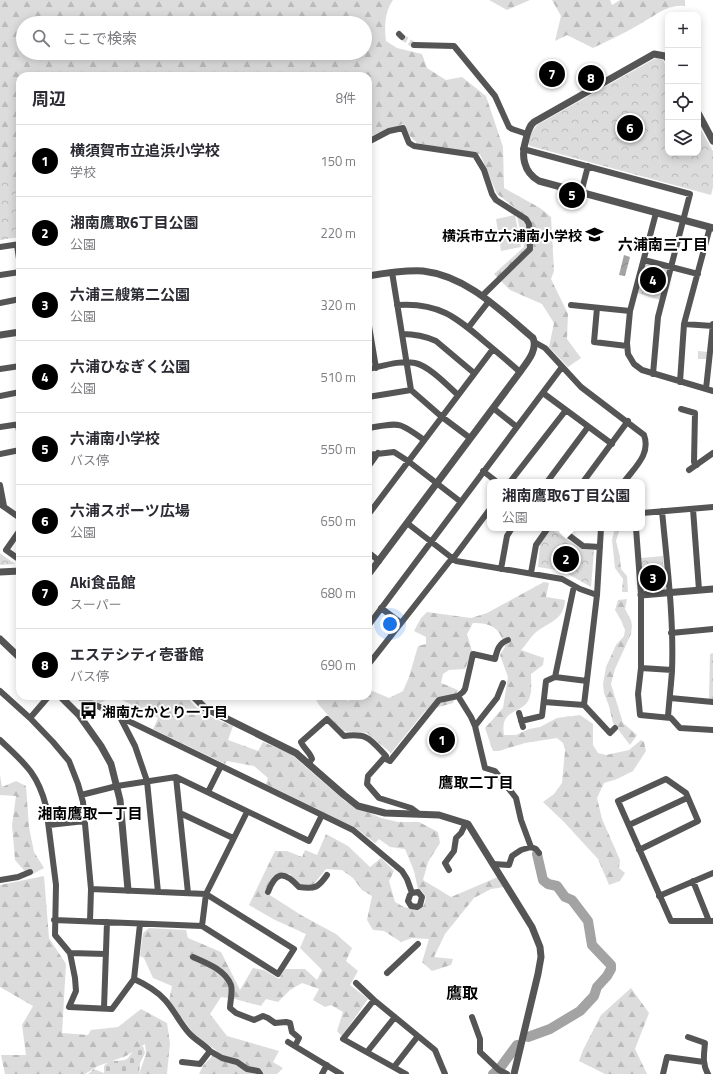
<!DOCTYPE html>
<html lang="ja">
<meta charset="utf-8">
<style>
body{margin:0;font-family:"Titillium Web","Noto Sans JP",sans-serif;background:#f2f2f3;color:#2b2b33}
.controls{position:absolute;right:12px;top:12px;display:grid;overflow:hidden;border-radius:8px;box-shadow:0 2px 10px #0003}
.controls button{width:36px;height:36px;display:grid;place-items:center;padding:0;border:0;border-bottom:1px solid #e1e1e2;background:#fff;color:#2b2b33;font:20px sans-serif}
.you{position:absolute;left:390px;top:624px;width:14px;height:14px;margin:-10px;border:3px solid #fff;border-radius:50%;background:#1a73e8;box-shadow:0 0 0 6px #1a73e833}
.badge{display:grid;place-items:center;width:26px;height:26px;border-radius:50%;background:#000;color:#fff;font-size:13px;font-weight:700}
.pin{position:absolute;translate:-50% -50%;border:2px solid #fff;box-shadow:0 1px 4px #0006}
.popup{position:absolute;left:487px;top:479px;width:158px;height:52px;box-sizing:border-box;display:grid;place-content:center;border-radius:8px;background:#fff;filter:drop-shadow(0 1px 3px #0005);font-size:13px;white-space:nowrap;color:#7c7c81}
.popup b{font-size:15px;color:#2b2b33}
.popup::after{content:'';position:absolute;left:50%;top:100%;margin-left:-8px;border:8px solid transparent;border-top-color:#fff}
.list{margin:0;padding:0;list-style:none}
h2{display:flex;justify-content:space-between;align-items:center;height:52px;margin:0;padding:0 16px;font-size:17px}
h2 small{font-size:13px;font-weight:400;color:#7c7c81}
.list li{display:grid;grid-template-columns:26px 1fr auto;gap:12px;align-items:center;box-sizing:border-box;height:72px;padding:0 16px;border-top:1px solid #e1e1e2}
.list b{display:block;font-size:15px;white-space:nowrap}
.list p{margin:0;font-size:13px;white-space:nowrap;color:#7c7c81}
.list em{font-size:13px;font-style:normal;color:#7c7c81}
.icon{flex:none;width:22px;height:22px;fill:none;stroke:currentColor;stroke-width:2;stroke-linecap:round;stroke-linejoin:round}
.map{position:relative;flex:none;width:713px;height:1074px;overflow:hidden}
.search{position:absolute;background:#fff;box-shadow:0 2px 10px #0003;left:16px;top:16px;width:356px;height:44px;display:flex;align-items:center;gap:10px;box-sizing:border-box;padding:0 14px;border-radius:22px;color:#7c7c81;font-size:15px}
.panel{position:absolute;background:#fff;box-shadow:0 2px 10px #0003;left:16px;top:72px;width:356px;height:628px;border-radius:12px}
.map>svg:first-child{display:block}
.forest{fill:url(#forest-firs);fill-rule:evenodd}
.cemetery{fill:url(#cemetery-stones)}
.park{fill:url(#park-crowns)}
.garden{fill:#dcdcdc}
.water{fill:url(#water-waves)}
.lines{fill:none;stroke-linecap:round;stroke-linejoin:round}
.river{stroke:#a3a3a3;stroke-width:10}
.minor-tunnel{stroke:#d9d9d9;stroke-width:6;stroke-dasharray:6 3;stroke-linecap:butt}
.minor{stroke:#555;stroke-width:6}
.tertiary{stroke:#555;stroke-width:7}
.labels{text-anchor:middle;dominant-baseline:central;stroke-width:4;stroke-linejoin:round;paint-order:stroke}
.poi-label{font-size:14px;font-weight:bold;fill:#000;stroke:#fff;text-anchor:end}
.neighbourhood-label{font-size:15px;font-weight:bold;fill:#000;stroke:#fff}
.quarter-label{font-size:16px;font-weight:bold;fill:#000;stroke:#fff}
</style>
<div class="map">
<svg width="713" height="1074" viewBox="0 0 713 1074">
<defs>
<pattern id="forest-firs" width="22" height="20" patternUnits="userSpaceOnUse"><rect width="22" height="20" fill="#dcdcdc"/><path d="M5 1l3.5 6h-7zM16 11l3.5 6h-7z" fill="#bbb"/></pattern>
<pattern id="cemetery-stones" width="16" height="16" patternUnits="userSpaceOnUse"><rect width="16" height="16" fill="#dcdcdc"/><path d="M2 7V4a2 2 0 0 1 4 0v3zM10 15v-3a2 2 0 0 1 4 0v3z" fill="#bbb"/></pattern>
<pattern id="park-crowns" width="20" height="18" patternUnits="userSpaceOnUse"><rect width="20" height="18" fill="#dcdcdc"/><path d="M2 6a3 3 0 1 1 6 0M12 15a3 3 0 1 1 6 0" fill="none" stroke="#bbb"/></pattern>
<pattern id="water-waves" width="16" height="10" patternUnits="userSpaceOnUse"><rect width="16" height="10" fill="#a3a3a3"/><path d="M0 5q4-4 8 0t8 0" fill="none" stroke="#8b8b8b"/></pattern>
</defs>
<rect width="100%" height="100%" fill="#fff"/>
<path class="forest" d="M0 0H393C385 11 384 27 386 41L397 48 422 54 427 68 446 80 462 77 486 96 503 147 504 188 540 208 551 217 554 271 551 279 568 314 567 339 581 358 568 367 549 347 554 323 542 304 510 290 494 274 524 247 515 208 497 194 480 154 417 143 410 136 403 124 368 137V76H20V185L0 189ZM23 23H365V53H23Z
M489 0H530L507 10Z
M552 0H610L612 5 620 0H685V6C667 4 655 16 640 24 625 33 609 40 593 48L567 35 555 41 561 16Z
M615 528H620L616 541 620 557 621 569 627 576 628 592H622L623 579 615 568 612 540Z
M544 582 549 583 546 597 565 600C564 621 548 622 535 633 530 638 526 645 521 650L544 658 543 665 531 674C531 681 532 690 530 696 525 716 499 706 504 735H516L529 729 540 727 557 718 580 715 593 724V745L598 753 606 755 629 750 641 740 644 742 646 751 633 771 617 779 604 783 597 798 602 819 620 860 619 868 625 873 620 881 609 885 598 859 564 822 543 802 554 794 562 783 565 750 563 743 557 738 525 743 499 751H493L485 728 503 708 508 677 500 655 505 647C500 628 492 623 473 623L467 634 472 651 465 669 449 670 443 674 441 683 458 690 453 703 425 711 391 753 367 733 342 731 319 705 314 696H342L348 701 356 696H368V689L389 698 403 691 409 677 418 646 426 644V637L414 631 421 618 427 612 471 618 487 613Z
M627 599 625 609 631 620 632 626 631 634 615 669 611 684 623 723 637 735 630 745 613 723 609 706 604 693 603 684 606 667 616 645 624 636 625 630 622 622 615 610 618 600Z
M85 696H114L100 703Z
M114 696H187C197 713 216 719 233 726L228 740 258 751 263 742 291 754 346 802 381 818 398 822H419L438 832 440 843 428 862 423 880 451 897 498 877 504 887 491 889 474 898 445 934 434 957 453 959 451 965 432 971 422 962 429 939 412 938 401 942 384 931 373 930 367 920 372 896 362 890 353 878 342 870 326 869 313 885 298 884 290 874 273 876 265 892 301 915 336 934 352 948 346 961 358 971 350 985 368 999 342 1036 337 1031 343 1012 331 1005 325 1007 313 1000 319 989 302 983 290 990 278 1002 266 999 261 1006 235 999 221 997 210 1014 227 1036 279 1051 273 1062 283 1068 277 1074H199L203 1066 217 1051 194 1034 169 1001 172 986 153 978 144 958 140 956 143 933 149 928 186 930 188 938 221 952 240 990 253 968 264 970 279 979 285 969H305L317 980 322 970 300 948 306 934 275 920 249 905 275 851H287L302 857 305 850 317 855 326 834 348 846 370 867 381 858 394 871 389 881 395 902 404 907 417 910 424 905 426 897 422 891 418 889 414 871 405 849 390 847 379 839 375 843 356 828 266 784 268 778 254 766 227 761 225 764 153 729 158 718Z
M0 775 2 787 16 781 26 786 29 827 34 852 44 868 29 876 15 860 12 825 16 796 0 795Z
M44 876 49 938 66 964 62 1033 88 1035 91 1030 118 1027 141 1009 167 1023 170 1043 167 1074H139L146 1054 145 1044 126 1056 98 1066 85 1074H5L1 1055H26L22 1025 33 1006 0 987V885Z
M631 988 649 1013 635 1049 647 1074H605L579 1061 583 1050 601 1015Z"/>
<path class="cemetery" d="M143 1046 145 1053 140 1063 139 1074H88L94 1069 104 1073V1066L110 1060 115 1061 125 1060 128 1058 134 1050Z"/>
<path class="park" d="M656 58 663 60 668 70V153H698V125L713 151V187L711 195 530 146 528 143 532 132 537 125Z
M20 178V237L0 240V181Z
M645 262 669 267 660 300 637 293Z
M698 351 708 352 707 359H698Z
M551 529 582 549 594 550 591 587 563 571 538 567 540 544Z
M0 553 1 554 15 564 0 565Z
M663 556 665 589 643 590 641 558Z
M713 653V699H709L710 654Z"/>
<path class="garden" d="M515 215 521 247 501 251 496 219Z"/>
<path class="water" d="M624 255 630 257 625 276 619 275Z"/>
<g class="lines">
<path class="river" d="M528 1037 550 1029 580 1011 594 996 597 987 607 976 611 969V965L592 945 588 921 572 900 565 897 557 886 548 884 543 880 537 854
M493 1074 500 1068 517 1045"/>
<path class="minor-tunnel" d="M402 37 414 45"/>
<path class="minor" d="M399 34 402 37
M414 45 454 46 495 96 509 127 512 129 527 134
M368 142 389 131 403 128 409 143 414 146 475 155 484 170 492 194 496 200 526 219 529 224 530 249 482 296
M523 149 690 194 658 317 653 374
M581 193 588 166
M656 213 630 311 627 343 628 354 634 364 642 370 713 391
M17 245 20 266
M0 247 20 244
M644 260 698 274
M392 272 411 390 442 417 470 438
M0 275 20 272
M0 303 20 299
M397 305C438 302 456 317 485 342 497 352 509 362 520 372
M571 305 630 311
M597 308 594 342 627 346
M368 320 376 368
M684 324 713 326
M468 328 489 301
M402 334C414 334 425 336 436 341L474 373
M536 343 545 348 581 387 644 435C651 454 635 467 624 482
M0 369 20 366
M368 369C383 366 400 360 415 363 429 366 447 385 458 395
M680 382 684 324 710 227
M706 389 713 324
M543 393 612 444
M0 396 20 392
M368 397 411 390
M493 408 517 427
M681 409 695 413 694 462 697 465
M18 424 20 438
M0 427 20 424
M368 428C400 423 398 421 424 440
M0 454 20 450
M368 455 394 452 408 461 461 502
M368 467 378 453
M689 470 713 453
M483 471 497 482
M510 482 566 410
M547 482 588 427
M583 482 628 421
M0 485 4 506
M0 504 20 518
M693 509 699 590
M662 511C667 564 674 618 672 671 671 686 669 702 668 717
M642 513 713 507
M368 515 493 349
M407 523 456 561 562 579 580 589 597 595
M559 528 583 546 600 547
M636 528 641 595V668L638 694 640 715 671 718 680 728 713 730
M20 530 6 550 20 560
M368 552 379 561
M501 569 507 536 512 528
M531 573 536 545 548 528
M381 608 401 623
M368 626 562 367
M671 633 713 629
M368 665 449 562 455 556 490 509
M641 668 672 670
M555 677 574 586
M0 691 30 718 53 742 69 761 78 784 83 802 91 889 90 921
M77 696 353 830 402 871 407 879 412 893 418 892 422 897 420 905 417 907 411 906 408 901 410 895 412 893
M458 696 471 717 475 726 485 768 495 771 516 798 521 820 531 847
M670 698 713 702
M544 702 584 705 610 733 615 728
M584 705 597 595 601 528
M519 713 523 727
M79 715 90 702
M120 717 135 746 147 781 158 892
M30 718 49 696
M521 721 542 716 546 681 555 677 587 681
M475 726 497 698 503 683
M0 740C24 763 37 772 46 806L56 885 55 935 70 953 75 978 76 991 69 1007 112 1009 134 979 140 924
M308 764 312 759C310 752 304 749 301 742L327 719 344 736C368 733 370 739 386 756L384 758
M176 777 188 893
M208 792 221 766
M81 795 117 786 176 777 309 841 322 815
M180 813 233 838
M419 814 411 808 379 798 367 784 368 776 384 758 390 761 439 700 458 696 463 692 465 689 473 654 495 659C497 650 499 643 508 640
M49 825 85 821
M629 825 687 798
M639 850 698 821 686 793 666 779 618 801 671 921H713
M493 864 509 865 512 856 521 850 531 847 536 849 539 853
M449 870 445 863 454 851 456 838 461 833 466 823
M0 880 18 877 30 872
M693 881 709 921
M268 892C276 871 284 871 299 887 315 889 318 888 327 875
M659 896 713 873
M54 920 202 926 278 974 294 949 206 894 91 889
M202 926 206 894 247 812
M70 953 106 954
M193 957C207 963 225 970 231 985 233 992 230 1001 230 1008L236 1013 254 1020 263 1016 268 1018 275 1023 286 1022 290 1023 292 1032 299 1038 295 1046
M387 973 418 944
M134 979C145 984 156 990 165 1000 174 1010 180 1023 189 1033 195 1040 204 1044 210 1051L200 1064 182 1062
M356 983 374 1000 435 1050 445 1074
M374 1000 343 1039 406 1074
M104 1008 107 922
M472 1017 480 1039V1052L499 1070 507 1074
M688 1037 705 1043C704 1054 702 1064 708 1074
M288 1042 341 1074
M210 1051 222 1058 237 1062 247 1069 258 1071 260 1074
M367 1052 395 1017
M394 1067 418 1036
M322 1074 327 1065
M663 1074 667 1057 704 1062"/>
<path class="tertiary" d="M668 59 665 56 654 54 534 122C529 126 528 132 526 139 521 155 523 172 539 181L713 228
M698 113 713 141
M368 276C386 273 404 270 423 271 467 276 501 311 533 338 538 350 527 362 520 372L368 575
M0 335 20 332
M0 572 20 571
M641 595 713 589
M0 639 20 658
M60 696 79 715 101 746 111 764 120 800 128 890
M193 696 205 708 296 753 344 795 358 806 385 813 439 815 468 824 532 927 540 947 541 957 538 974 514 1074"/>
</g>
<defs>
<symbol id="school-bare" viewBox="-9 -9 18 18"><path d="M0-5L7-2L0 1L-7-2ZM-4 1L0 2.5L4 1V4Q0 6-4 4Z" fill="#000" stroke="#fff" stroke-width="2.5" paint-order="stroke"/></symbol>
<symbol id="bus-bare" viewBox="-9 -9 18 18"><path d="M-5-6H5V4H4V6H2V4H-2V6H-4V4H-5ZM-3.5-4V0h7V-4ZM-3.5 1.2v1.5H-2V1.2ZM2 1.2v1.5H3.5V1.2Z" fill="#000" stroke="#fff" stroke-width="2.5" paint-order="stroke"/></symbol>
</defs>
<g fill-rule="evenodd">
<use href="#school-bare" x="582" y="222" width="25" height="25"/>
<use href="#bus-bare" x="76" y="698" width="25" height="25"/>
</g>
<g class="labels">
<g class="poi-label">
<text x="582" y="235">横浜市立六浦南小学校</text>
<text x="102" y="711" text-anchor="start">湘南たかとり一丁目</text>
</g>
<g class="neighbourhood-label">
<text x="663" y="244">六浦南三丁目</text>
<text x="476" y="782">鷹取二丁目</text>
<text x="90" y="813">湘南鷹取一丁目</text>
</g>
<g class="quarter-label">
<text x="462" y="993">鷹取</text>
</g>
</g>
</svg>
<div class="controls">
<button>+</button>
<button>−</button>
<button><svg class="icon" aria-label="locate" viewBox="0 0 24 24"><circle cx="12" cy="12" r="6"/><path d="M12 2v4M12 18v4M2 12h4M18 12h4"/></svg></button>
<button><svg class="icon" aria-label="layers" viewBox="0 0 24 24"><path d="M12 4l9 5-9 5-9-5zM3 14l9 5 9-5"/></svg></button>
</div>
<div class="you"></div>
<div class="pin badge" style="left:442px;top:740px">1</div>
<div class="pin badge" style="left:566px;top:559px">2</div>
<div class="popup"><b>湘南鷹取6丁目公園</b>公園</div>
<div class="pin badge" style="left:653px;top:578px">3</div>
<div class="pin badge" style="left:653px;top:280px">4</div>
<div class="pin badge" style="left:572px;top:195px">5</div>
<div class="pin badge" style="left:630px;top:128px">6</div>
<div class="pin badge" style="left:552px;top:74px">7</div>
<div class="pin badge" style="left:591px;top:78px">8</div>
<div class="search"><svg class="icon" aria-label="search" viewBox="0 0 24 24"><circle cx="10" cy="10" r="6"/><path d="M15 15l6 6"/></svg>ここで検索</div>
<section class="panel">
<h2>周辺<small>8件</small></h2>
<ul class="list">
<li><span class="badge">1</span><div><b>横須賀市立追浜小学校</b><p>学校</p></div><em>150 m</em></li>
<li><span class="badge">2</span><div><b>湘南鷹取6丁目公園</b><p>公園</p></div><em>220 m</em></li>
<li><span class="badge">3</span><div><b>六浦三艘第二公園</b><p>公園</p></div><em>320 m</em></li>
<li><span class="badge">4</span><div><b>六浦ひなぎく公園</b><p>公園</p></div><em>510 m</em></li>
<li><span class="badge">5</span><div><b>六浦南小学校</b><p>バス停</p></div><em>550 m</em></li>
<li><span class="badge">6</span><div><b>六浦スポーツ広場</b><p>公園</p></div><em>650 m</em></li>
<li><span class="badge">7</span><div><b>Aki食品館</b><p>スーパー</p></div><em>680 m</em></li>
<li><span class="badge">8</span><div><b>エステシティ壱番館</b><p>バス停</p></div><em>690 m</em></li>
</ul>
</section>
</div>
